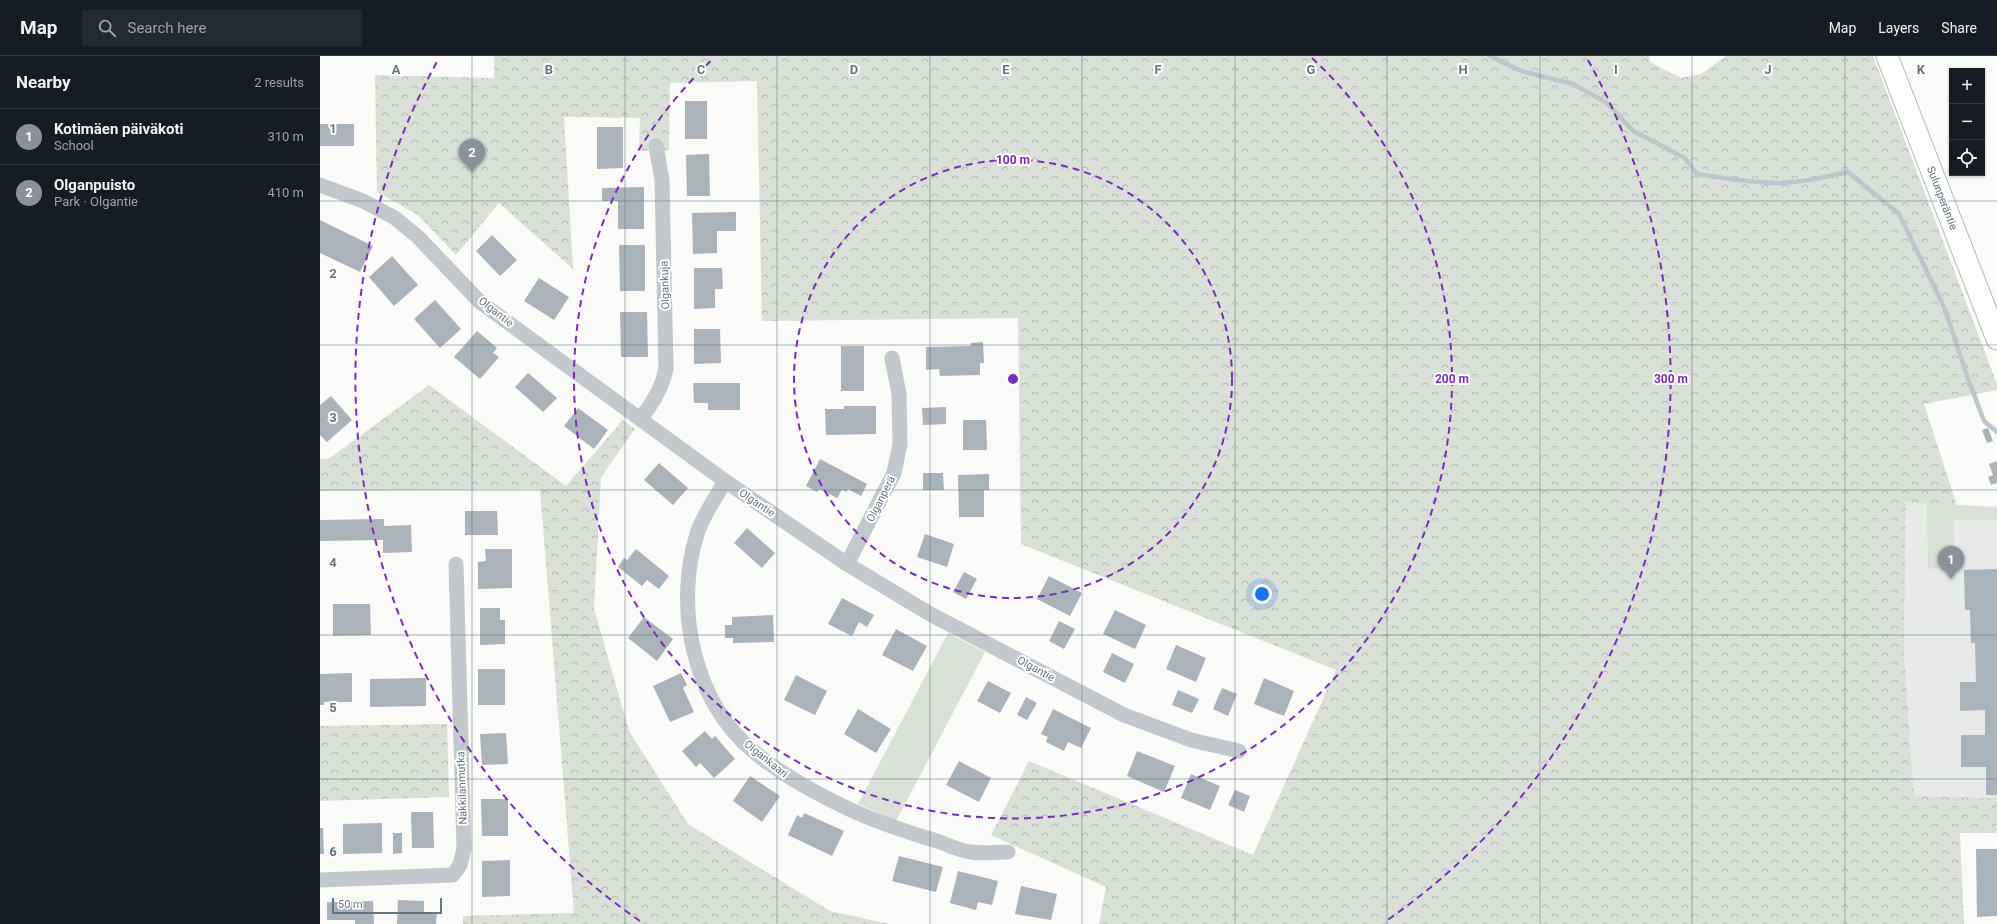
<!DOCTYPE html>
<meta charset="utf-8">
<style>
body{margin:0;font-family:Roboto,sans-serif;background:#242831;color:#f1f3f6}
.controls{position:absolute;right:12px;top:12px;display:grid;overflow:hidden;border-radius:0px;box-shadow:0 1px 3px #0004}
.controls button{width:36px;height:36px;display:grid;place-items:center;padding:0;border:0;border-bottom:1px solid #363941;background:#171b24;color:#f1f3f6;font:20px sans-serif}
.scale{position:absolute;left:12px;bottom:10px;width:110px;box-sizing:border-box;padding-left:4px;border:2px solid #657683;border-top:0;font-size:11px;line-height:14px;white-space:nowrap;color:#657683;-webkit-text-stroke:3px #fff;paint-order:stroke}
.you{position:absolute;left:942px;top:538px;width:14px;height:14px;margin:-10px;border:3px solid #fff;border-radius:50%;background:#1a73e8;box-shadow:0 0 0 6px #1a73e833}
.badge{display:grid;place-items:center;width:26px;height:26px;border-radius:50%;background:#8c9099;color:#fff;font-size:13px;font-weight:700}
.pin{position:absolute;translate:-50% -33px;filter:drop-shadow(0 1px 2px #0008)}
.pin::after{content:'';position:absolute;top:21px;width:14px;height:12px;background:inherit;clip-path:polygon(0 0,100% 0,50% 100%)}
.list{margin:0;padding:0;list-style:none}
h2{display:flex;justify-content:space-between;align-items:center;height:52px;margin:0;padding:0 16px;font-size:17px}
h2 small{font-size:13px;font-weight:400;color:#9ea1a6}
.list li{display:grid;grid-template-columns:26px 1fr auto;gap:12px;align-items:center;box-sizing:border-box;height:56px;padding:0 16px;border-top:1px solid #363941}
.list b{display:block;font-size:15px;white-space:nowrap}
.list p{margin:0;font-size:13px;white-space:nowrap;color:#9ea1a6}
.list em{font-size:13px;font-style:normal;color:#9ea1a6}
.icon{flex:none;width:22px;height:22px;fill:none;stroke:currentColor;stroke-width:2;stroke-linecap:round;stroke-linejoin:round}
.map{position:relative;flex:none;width:1677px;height:868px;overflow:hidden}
header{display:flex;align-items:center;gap:24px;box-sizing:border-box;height:56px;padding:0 20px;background:#171b24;border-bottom:1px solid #363941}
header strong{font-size:19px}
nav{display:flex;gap:22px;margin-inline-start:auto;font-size:14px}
.search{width:280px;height:36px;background:#242831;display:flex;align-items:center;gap:10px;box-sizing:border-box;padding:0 14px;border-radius:0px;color:#9ea1a6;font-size:15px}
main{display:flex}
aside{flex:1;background:#171b24}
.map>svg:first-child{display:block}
.built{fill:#e8e9e9}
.grass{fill:#dadfd7}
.forest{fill:url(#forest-crowns)}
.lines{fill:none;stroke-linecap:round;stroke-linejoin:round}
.stream{stroke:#bbc7cb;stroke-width:4.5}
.building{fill:#aab3b9}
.secondary-casing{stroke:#b3babf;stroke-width:23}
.street{stroke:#c3c8cc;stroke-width:15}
.secondary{stroke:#fff;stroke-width:21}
.grid{fill:none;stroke:#657683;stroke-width:1;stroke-opacity:0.55}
.ring{fill:none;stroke:#7b2cbf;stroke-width:2;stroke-dasharray:7 5}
.labels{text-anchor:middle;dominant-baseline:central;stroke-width:4;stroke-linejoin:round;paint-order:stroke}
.street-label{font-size:11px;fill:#657683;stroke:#fff}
.grid-label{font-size:13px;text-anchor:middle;font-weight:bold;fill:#657683;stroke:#fff;stroke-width:4;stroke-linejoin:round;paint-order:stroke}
.centre{fill:#7b2cbf;stroke:#fff;stroke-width:2}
.ring-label{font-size:12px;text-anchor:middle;font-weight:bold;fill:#7b2cbf;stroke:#fff;stroke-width:4;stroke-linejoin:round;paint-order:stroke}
</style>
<header>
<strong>Map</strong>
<div class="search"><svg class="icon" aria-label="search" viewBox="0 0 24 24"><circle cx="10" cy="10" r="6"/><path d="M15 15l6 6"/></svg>Search here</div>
<nav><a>Map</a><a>Layers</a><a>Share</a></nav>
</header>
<main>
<aside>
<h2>Nearby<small>2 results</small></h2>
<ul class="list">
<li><span class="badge">1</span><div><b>Kotimäen päiväkoti</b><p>School</p></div><em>310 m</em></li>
<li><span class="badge">2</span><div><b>Olganpuisto</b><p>Park · Olgantie</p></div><em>410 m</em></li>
</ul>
</aside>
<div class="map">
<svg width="1677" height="868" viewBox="0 0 1677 868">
<defs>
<pattern id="forest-crowns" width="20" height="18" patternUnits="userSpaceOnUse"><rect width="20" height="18" fill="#dadfd7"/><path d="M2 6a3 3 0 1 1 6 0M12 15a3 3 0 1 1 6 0" fill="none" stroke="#b4b9b4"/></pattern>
</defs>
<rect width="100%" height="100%" fill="#fafaf8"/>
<path class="built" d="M1586 446 1677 451V742L1594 740 1584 595Z"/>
<path class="grass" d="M1607 448 1677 451V464H1634V501L1626 504 1625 511 1608 513Z
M628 577 665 596 576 765 538 748Z"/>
<path class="forest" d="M174 0H1329L1330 6 1361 22 1381 18 1406 0H1553L1677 328V334L1604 348 1637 450 1586 446 1584 595 1594 740 1677 742V777H1640L1644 868H779L786 831 671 779 709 705 933 799 1016 614 701 488 698 262 442 265 437 25 350 27 349 94 319 95 320 62 244 61 253 213 179 147 136 199 98 159 57 136 55 19 174 22Z
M109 329 246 430 303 364 315 373 281 421 274 552 309 675 368 768 510 855 569 868H143V860L254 857 220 433 0 435V403L10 402Z
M127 668 129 741 0 745V670Z"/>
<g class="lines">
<path class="stream" d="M1170 0 1201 15 1253 28 1287 47 1313 75 1365 102 1377 118C1404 122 1430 127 1457 127 1481 127 1505 121 1528 116L1579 158 1625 253 1647 320 1664 365 1677 376"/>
</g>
<path class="building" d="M365 45H387V83H365Z
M0 68H34V90H0Z
M277 71H303V112L277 113Z
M389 98 390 140H367L366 99Z
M324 131V173H298V145H282V132Z
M416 156V175H397V197L373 198 372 157Z
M0 164 53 190 40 216 0 197Z
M172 179 197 204 180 220 156 195Z
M299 189H325V235H300Z
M72 200 98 229 74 250 49 221Z
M374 212H402L403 233H395V252L374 253Z
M219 222 249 241 234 264 204 245Z
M115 244 141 273 120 292 94 263Z
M300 256H327L328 301H301Z
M374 273H400L401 307 374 308Z
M157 275 177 292 173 297 179 301 160 323 134 301Z
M663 286 664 307H660V319L620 320 619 313 606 314V291L651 290V287Z
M521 290H544V335H521Z
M208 317 237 342 223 356 195 331Z
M373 327H420V354H388V347H374Z
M11 340 32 364 7 386 0 379V349Z
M524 350H556V378L506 379 505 353H524Z
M626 351V368L603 369 602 352Z
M258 352 288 374 274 393 244 370Z
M643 364H666L667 394H643Z
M1668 372 1673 385 1667 387 1662 374Z
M500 403 547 428 541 440 528 433 527 436 522 434 517 442 499 433 497 436 486 430Z
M1677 405V427L1671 429 1668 421 1673 419 1669 408Z
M339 407 368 432 353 449 324 424Z
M603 417H623L624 434H603Z
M669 418V434H664V461H639L638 419Z
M145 455H177L178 479H145Z
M64 463V470L91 469 92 496 63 497V484L0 485V464Z
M427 472 455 497 442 512 414 487Z
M605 478 634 488 627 511 597 501Z
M165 493H192V532L158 533V506L166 505Z
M316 493 349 520 339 533 327 524 322 530 298 511 304 502 307 504Z
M1677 513V739H1666V711H1641V679H1665V654L1640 655V626H1656L1655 587H1651L1650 554H1645L1644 514Z
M644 516 657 523 646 543 633 536Z
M729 520 762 537 750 560 717 543Z
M522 542 554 559 547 571 539 566 532 580 508 568Z
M13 548H50L51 579 13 580Z
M160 552H180V564H185V588L160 589Z
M795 554 826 569 815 593 783 578Z
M453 559 454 586 413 587V582H405V569H412V561Z
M324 561 353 583 337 605 308 582Z
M739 565 755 573 744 593 729 585Z
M576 573 607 590 593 615 562 599Z
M856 589 886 602 876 626 846 613Z
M792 597 814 608 805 627 783 616Z
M158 613H185V649H158Z
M32 617V646H4V649H0V618Z
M361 617 367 629 363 632 374 656 350 666 333 630Z
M476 619 507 635 495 659 464 644Z
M106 622V650L50 651V623Z
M944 622 974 635 964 660 934 648Z
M668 625 691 637 680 657 657 645Z
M902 632 917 638 908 660 893 653Z
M858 634 879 643 872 657 852 649Z
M706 641 717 647 707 664 697 659Z
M538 653 571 673 556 697 524 678Z
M733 653 771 672 761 692 748 686 744 695 726 686 728 681 721 678Z
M385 675 392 683 395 680 415 703 394 722 380 707 376 711 362 695Z
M186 677 188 708 162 709 160 678Z
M817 695 855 710 844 736 807 720Z
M639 705 671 722 659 746 626 729Z
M871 718 900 730 890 754 861 742Z
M430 720 460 740 442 766 413 745Z
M915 734 930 740 924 756 908 749Z
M161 743H188V780H162Z
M91 756H113L114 792H92Z
M484 757 524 775 512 800 468 779 477 759 482 762Z
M62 767V797L23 798V768Z
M0 772H3L4 798H0Z
M73 777H82V797L73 798Z
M1656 793H1677V860L1657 861Z
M579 800 623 811 616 836 572 825Z
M190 804V840L162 841V805Z
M638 815 678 825 672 849 658 846 656 854 630 847Z
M701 830 737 838 731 864 695 858Z
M78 844 104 845V856H117L116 868H77Z
M53 845 54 868H35V864H7V846Z"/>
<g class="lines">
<defs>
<path id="secondary" d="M1567 0 1677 283"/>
</defs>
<use href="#secondary" class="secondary-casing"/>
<path class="street" d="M0 129 43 145 75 162 98 181 160 246 405 425 527 508 610 558 804 659 871 684 919 695
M321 362C333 347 342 332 346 313L342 124 336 90
M405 425C395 443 383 459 377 478 354 551 373 645 433 695 463 720 497 738 531 754 559 767 587 776 617 785 628 789 640 795 651 796 663 798 676 796 688 796
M527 508 574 417 580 388 579 338 572 302
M0 824 133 819 140 809 144 793 136 508"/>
<use href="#secondary" class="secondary"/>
</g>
<path class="grid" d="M152 0V868M305 0V868M457 0V868M610 0V868M762 0V868M915 0V868M1067 0V868M1220 0V868M1372 0V868M1525 0V868M0 145H1677M0 289H1677M0 434H1677M0 579H1677M0 723H1677"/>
<g class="ring">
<circle cx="693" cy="323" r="219"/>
<path d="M992 2A439 439 0 1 1 394 2"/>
<path d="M320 865A658 658 0 0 1 118 4M1268 4A658 658 0 0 1 1066 865"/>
</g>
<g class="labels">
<g class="street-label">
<text transform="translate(1622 142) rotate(69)">Sulunperäntie</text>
<text transform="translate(345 229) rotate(-92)">Olgankuja</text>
<text transform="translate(176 256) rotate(38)">Olgantie</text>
<text transform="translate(561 443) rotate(-63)">Olganperä</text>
<text transform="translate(437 447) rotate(34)">Olgantie</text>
<text transform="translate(716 613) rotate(28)">Olgantie</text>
<text transform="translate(446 703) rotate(39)">Olgankaari</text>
<text transform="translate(142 732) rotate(-92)">Nakkilanmutka</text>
</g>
</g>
<g class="grid-label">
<text x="76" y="18">A</text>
<text x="229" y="18">B</text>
<text x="381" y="18">C</text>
<text x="534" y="18">D</text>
<text x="686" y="18">E</text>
<text x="838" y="18">F</text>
<text x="991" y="18">G</text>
<text x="1143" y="18">H</text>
<text x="1296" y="18">I</text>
<text x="1448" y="18">J</text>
<text x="1601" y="18">K</text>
<text x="13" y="77">1</text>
<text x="13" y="222">2</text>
<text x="13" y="366">3</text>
<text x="13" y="511">4</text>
<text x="13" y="656">5</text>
<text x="13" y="800">6</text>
</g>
<circle cx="693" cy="323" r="6" class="centre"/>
<g class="ring-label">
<text x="693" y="108">100 m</text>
<text x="1132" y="327">200 m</text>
<text x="1351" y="327">300 m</text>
</g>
</svg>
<div class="controls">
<button>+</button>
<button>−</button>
<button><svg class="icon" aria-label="locate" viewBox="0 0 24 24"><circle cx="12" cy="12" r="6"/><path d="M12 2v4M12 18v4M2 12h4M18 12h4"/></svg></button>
</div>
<div class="scale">50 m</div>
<div class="you"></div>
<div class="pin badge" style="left:1631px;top:523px">1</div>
<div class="pin badge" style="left:152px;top:116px">2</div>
</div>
</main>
